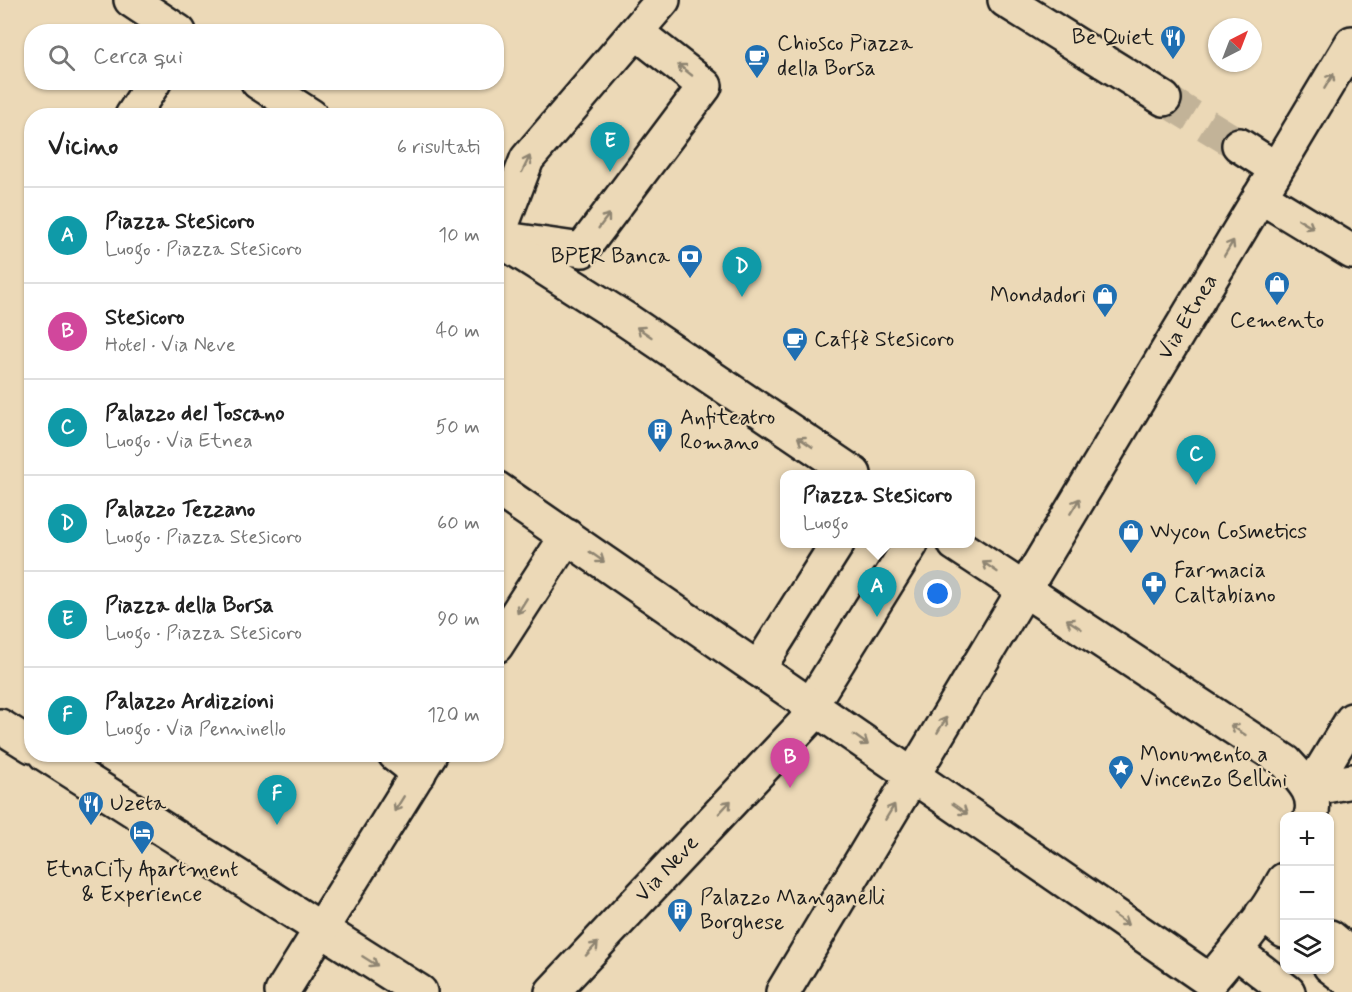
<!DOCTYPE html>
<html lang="it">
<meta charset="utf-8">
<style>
body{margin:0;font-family:Mynerve,sans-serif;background:#f2f2f2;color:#222}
.controls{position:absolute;right:18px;bottom:18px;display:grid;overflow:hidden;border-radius:12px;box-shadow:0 2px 4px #0004}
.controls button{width:54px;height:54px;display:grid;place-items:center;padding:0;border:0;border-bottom:2px solid #e0e0e0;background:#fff;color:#222;font:30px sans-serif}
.compass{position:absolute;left:1208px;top:18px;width:54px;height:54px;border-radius:50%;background:#fff;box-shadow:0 2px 4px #0004;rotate:42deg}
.you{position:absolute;left:938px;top:594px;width:21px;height:21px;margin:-15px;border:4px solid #fff;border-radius:50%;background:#1a73e8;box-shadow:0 0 0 9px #1a73e833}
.badge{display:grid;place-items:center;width:39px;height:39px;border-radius:50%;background:#0b8043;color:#fff;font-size:20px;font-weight:700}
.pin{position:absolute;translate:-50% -50px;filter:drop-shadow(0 2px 3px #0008)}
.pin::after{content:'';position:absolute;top:32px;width:21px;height:18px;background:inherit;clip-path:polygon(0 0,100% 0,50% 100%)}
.popup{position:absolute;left:780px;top:470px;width:195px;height:78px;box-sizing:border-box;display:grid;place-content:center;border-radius:12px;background:#fff;filter:drop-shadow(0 2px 4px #0005);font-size:20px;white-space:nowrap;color:#767676}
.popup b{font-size:22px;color:#222}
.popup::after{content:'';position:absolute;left:50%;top:100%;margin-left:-12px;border:12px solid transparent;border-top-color:#fff}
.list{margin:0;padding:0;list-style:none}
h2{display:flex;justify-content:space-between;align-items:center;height:78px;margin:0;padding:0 24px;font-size:26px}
h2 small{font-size:20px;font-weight:400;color:#767676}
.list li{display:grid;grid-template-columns:39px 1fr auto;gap:18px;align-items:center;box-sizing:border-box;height:96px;padding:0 24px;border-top:2px solid #e0e0e0}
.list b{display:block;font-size:22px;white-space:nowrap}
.list p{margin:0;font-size:20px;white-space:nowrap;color:#767676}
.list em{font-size:20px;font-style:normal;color:#767676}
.icon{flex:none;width:33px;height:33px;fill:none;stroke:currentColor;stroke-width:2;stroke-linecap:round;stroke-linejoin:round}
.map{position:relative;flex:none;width:1352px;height:992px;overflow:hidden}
.search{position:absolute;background:#fff;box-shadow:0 2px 4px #0004;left:24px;top:24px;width:480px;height:66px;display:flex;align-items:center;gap:15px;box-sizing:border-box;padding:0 21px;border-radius:24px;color:#767676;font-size:22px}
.panel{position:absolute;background:#fff;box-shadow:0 2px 4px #0004;left:24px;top:108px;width:480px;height:654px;border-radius:24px}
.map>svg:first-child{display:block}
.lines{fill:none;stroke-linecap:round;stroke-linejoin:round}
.minor-tunnel{stroke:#c2b398;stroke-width:33;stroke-dasharray:33 16;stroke-linecap:butt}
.minor-casing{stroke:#1c1c1c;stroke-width:38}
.major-casing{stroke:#1c1c1c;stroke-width:38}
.minor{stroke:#ecd9b7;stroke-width:33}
.major{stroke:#ecd9b7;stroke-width:33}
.oneway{stroke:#8e8471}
.labels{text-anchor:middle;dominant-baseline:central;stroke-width:4.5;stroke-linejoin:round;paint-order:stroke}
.poi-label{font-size:22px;fill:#1c1c1c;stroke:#ecd9b7;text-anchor:start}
.street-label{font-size:22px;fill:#1c1c1c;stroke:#ecd9b7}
</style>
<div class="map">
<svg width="1352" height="992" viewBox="0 0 1352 992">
<rect width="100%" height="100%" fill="#ecd9b7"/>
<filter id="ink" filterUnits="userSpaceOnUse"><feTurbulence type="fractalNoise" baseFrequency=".0167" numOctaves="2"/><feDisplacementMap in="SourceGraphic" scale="12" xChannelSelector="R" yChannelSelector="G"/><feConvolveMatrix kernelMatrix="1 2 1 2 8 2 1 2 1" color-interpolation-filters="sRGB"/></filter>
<g filter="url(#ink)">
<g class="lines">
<path class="minor-tunnel" d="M1164 99 1239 145"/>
<defs>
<path id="minor" d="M1005 0 1164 99
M132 116 154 82
M1239 145 1276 169
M1260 196 1352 252
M498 238 582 250 705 86 636 32
M758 669 837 544
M811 705 911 544
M0 726 32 746
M45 754 420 992
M395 754 419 773
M1310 789 1352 720
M1310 789 1352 781
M1330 937 1352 955
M552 992 817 710
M783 992 1352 43"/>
<path id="major" d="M131 0 179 32
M258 82 311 116
M496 237 625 319 854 474
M496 240 527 159 663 0
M496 488 1210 981C1237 949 1265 916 1284 880
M955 544 1286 762C1300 778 1318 793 1311 816
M496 646 567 536
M1262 914 1284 931
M1236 951 1288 992
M1330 966 1352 983
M282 992 430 754"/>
</defs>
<use href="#minor" class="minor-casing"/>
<use href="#major" class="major-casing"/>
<use href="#minor" class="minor"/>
<use href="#major" class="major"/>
</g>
<defs><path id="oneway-shaft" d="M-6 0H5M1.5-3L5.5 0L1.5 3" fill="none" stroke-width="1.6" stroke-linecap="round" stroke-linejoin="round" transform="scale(1.5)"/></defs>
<g class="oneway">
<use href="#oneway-shaft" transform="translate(685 70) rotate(-142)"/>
<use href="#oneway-shaft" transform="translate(1329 81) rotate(-59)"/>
<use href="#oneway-shaft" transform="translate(526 164) rotate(-64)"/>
<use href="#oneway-shaft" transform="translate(604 221) rotate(-53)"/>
<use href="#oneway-shaft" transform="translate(1306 224) rotate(31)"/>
<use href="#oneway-shaft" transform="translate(1229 248) rotate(-59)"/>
<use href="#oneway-shaft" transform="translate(644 332) rotate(-146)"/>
<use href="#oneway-shaft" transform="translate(805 442) rotate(-146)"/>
<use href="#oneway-shaft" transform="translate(1075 506) rotate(-59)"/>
<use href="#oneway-shaft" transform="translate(597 557) rotate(35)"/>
<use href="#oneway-shaft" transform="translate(990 567) rotate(-146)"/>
<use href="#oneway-shaft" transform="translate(522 606) rotate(122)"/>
<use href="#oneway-shaft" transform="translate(1074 624) rotate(-147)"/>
<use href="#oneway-shaft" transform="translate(942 725) rotate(-59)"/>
<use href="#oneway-shaft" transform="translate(1238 730) rotate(-147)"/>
<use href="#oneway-shaft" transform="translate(861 740) rotate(35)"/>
<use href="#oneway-shaft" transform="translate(399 804) rotate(122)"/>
<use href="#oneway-shaft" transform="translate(725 807) rotate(-47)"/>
<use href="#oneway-shaft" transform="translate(960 809) rotate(35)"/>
<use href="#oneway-shaft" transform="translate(890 812) rotate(-59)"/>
<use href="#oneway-shaft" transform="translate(1121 920) rotate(35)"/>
<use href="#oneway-shaft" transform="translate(592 949) rotate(-47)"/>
<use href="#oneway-shaft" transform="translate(370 961) rotate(32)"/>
</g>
</g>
<defs>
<symbol id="restaurant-pin" viewBox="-11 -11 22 30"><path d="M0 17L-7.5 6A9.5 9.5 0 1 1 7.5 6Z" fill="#1f6fb2" stroke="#ecd9b7"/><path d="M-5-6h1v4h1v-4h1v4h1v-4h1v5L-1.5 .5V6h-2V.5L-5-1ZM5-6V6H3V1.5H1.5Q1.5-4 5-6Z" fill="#fff"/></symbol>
<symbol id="cafe-pin" viewBox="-11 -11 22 30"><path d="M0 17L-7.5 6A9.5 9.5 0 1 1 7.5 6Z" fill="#1f6fb2" stroke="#ecd9b7"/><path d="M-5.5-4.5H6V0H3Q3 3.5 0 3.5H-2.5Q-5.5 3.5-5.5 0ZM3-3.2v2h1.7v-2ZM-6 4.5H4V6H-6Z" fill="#fff"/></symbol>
<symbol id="bank-pin" viewBox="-11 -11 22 30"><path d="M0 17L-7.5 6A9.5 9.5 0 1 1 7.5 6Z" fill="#1f6fb2" stroke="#ecd9b7"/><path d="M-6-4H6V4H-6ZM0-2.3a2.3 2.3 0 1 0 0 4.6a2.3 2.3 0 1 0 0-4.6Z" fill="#fff"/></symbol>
<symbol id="shop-pin" viewBox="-11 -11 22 30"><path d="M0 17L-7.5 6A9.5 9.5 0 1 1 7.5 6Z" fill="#1f6fb2" stroke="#ecd9b7"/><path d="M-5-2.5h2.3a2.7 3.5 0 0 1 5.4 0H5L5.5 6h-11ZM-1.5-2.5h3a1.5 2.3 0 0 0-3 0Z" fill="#fff"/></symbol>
<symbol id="building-pin" viewBox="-11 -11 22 30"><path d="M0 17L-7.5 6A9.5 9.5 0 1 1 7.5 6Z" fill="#1f6fb2" stroke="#ecd9b7"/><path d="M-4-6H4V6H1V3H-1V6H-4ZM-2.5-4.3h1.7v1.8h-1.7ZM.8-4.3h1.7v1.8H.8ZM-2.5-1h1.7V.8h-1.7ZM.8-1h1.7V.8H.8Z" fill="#fff"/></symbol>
<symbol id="pharmacy-pin" viewBox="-11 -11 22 30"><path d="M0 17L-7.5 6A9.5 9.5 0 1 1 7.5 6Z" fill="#1f6fb2" stroke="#ecd9b7"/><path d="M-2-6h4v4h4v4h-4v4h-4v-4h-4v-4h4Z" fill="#fff"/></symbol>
<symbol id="sight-pin" viewBox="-11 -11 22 30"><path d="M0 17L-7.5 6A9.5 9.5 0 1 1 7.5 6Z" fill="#1f6fb2" stroke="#ecd9b7"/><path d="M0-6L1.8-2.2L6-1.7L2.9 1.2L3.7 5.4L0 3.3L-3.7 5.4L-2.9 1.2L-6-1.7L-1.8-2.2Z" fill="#fff"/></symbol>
<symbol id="hotel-pin" viewBox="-11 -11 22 30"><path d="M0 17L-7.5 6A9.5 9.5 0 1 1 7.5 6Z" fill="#1f6fb2" stroke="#ecd9b7"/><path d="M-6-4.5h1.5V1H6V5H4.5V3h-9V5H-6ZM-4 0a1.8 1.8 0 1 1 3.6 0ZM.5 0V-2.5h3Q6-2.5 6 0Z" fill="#fff"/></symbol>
</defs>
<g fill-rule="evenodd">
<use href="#restaurant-pin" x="1158" y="23" width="30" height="40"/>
<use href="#cafe-pin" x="742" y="42" width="30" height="40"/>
<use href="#bank-pin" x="675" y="242" width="30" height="40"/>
<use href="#shop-pin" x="1262" y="269" width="30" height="40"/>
<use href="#shop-pin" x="1090" y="281" width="30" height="40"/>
<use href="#cafe-pin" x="780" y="325" width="30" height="40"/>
<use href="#building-pin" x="645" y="416" width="30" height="40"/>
<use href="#shop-pin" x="1116" y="517" width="30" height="40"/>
<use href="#pharmacy-pin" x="1139" y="569" width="30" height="40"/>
<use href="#sight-pin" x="1106" y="753" width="30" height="40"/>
<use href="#restaurant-pin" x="76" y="789" width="30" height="40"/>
<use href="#hotel-pin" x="127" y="818" width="30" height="40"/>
<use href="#building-pin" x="665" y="896" width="30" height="40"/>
</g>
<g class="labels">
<g class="poi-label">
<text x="1154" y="38" text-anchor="end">Be Quiet</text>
<text x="777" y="44">Chiosco Piazza<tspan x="777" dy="25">della Borsa</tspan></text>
<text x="670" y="257" text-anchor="end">BPER Banca</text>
<text x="1086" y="296" text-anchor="end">Mondadori</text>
<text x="1277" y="321" text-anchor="middle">Cemento</text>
<text x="814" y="340">Caffè Stesicoro</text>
<text x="680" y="418">Anfiteatro<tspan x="680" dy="25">Romano</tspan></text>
<text x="1150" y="532">Wycon Cosmetics</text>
<text x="1174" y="571">Farmacia<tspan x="1174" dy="25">Caltabiano</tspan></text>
<text x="1140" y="755">Monumento a<tspan x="1140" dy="25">Vincenzo Bellini</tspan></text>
<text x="110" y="804">Uzeta</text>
<text x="142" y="870" text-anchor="middle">EtnaCiTy Apartment<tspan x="142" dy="25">&amp; Experience</tspan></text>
<text x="700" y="898">Palazzo Manganelli<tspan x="700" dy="25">Borghese</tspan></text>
</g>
<g class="street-label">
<text transform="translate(1188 317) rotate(-59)">Via Etnea</text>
<text transform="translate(667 869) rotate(-47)">Via Neve</text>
</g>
</g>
</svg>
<div class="controls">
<button>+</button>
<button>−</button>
<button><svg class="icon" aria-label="layers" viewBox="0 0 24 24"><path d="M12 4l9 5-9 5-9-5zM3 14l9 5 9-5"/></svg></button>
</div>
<svg class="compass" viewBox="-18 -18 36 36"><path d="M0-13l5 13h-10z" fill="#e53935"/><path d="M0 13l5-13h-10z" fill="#767676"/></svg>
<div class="you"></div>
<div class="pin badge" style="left:877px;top:617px;background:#0f9aa8">A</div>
<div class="popup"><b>Piazza Stesicoro</b>Luogo</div>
<div class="pin badge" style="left:790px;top:788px;background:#d1479c">B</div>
<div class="pin badge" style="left:1196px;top:485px;background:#0f9aa8">C</div>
<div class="pin badge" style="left:742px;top:297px;background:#0f9aa8">D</div>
<div class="pin badge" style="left:610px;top:172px;background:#0f9aa8">E</div>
<div class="pin badge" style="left:277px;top:825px;background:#0f9aa8">F</div>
<div class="search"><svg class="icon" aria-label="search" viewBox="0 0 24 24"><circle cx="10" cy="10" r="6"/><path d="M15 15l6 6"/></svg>Cerca qui</div>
<section class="panel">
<h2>Vicino<small>6 risultati</small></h2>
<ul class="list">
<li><span class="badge" style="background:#0f9aa8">A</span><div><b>Piazza Stesicoro</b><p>Luogo · Piazza Stesicoro</p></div><em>10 m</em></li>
<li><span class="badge" style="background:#d1479c">B</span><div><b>Stesicoro</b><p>Hotel · Via Neve</p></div><em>40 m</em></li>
<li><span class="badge" style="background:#0f9aa8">C</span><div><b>Palazzo del Toscano</b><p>Luogo · Via Etnea</p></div><em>50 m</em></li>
<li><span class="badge" style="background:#0f9aa8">D</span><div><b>Palazzo Tezzano</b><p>Luogo · Piazza Stesicoro</p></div><em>60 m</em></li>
<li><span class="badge" style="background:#0f9aa8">E</span><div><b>Piazza della Borsa</b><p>Luogo · Piazza Stesicoro</p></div><em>90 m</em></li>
<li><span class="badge" style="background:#0f9aa8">F</span><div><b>Palazzo Ardizzioni</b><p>Luogo · Via Penninello</p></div><em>120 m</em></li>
</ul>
</section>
</div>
